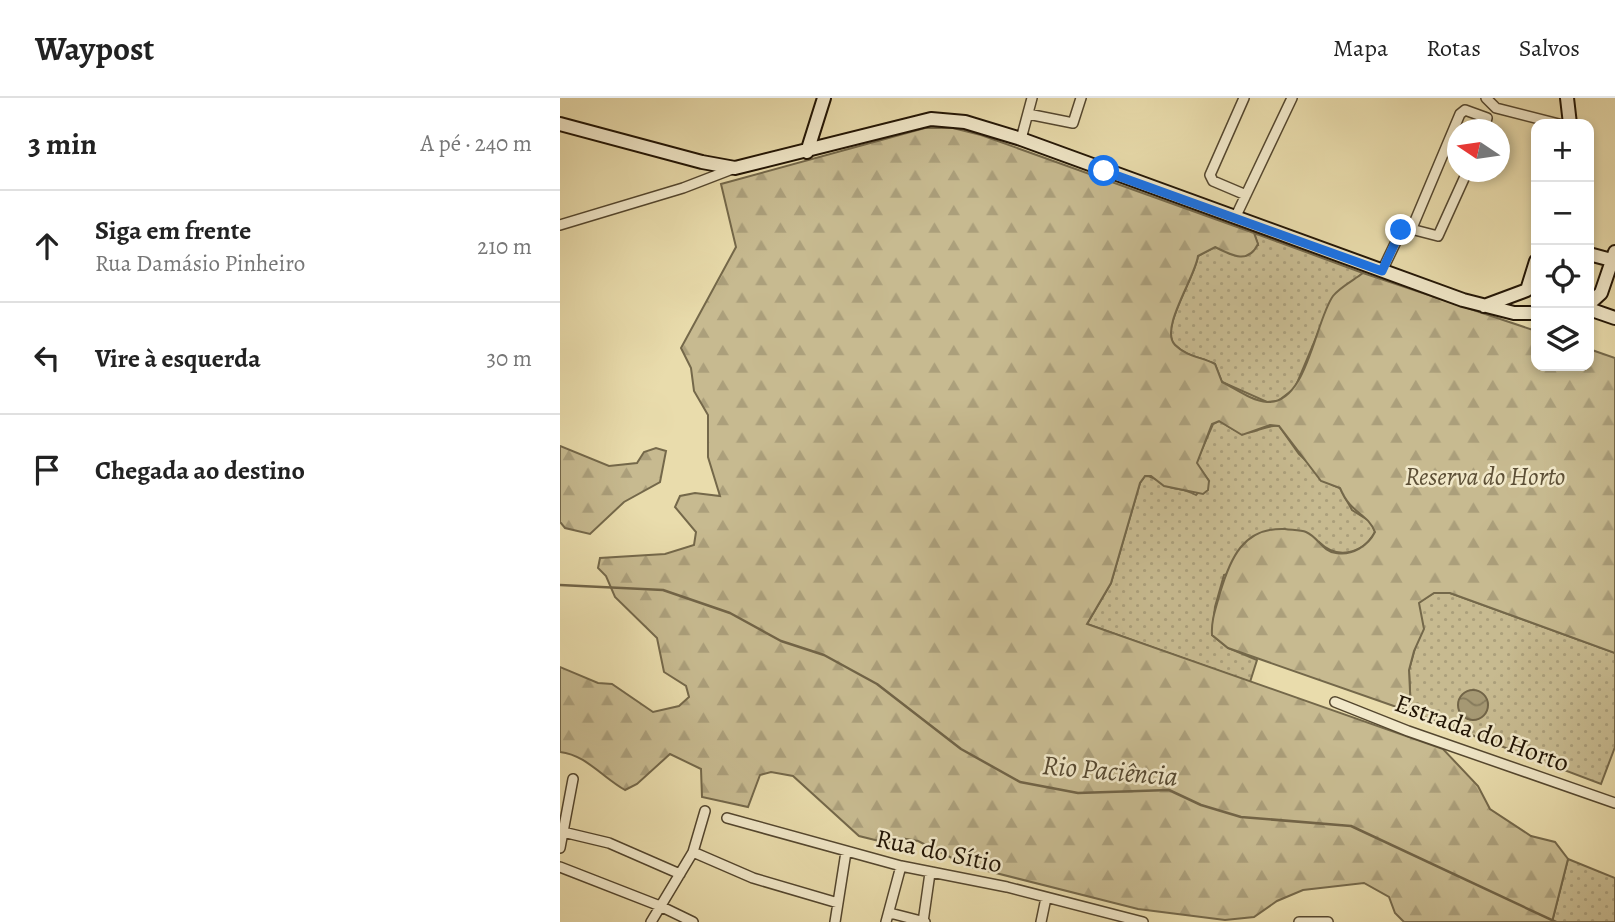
<!DOCTYPE html>
<html lang="pt">
<meta charset="utf-8">
<style>
body{margin:0;font-family:Alegreya,serif;background:#f2f2f2;color:#222}
.controls{position:absolute;right:21px;top:21px;display:grid;overflow:hidden;border-radius:14px;box-shadow:0 4px 10px #0003}
.controls button{width:63px;height:63px;display:grid;place-items:center;padding:0;border:0;border-bottom:2px solid #e0e0e0;background:#fff;color:#222;font:35px sans-serif}
.compass{position:absolute;left:887px;top:21px;width:63px;height:63px;border-radius:50%;background:#fff;box-shadow:0 4px 10px #0003;rotate:283deg}
.stop{position:absolute;width:21px;height:21px;margin:-16px;border:5px solid #1a73e8;border-radius:50%;background:#fff}
.stop.end{background:#1a73e8;border-color:#fff;box-shadow:0 2px 7px #0008}
.list{margin:0;padding:0;list-style:none}
h2{display:flex;justify-content:space-between;align-items:center;height:91px;margin:0;padding:0 28px;font-size:30px}
h2 small{font-size:23px;font-weight:400;color:#767676}
.list li{display:grid;grid-template-columns:46px 1fr auto;gap:21px;align-items:center;box-sizing:border-box;height:112px;padding:0 28px;border-top:2px solid #e0e0e0}
.list b{display:block;font-size:26px;white-space:nowrap}
.list p{margin:0;font-size:23px;white-space:nowrap;color:#767676}
.list em{font-size:23px;font-style:normal;color:#767676}
.icon{flex:none;width:38px;height:38px;fill:none;stroke:currentColor;stroke-width:2;stroke-linecap:round;stroke-linejoin:round}
.map{position:relative;flex:none;width:1055px;height:824px;overflow:hidden}
header{display:flex;align-items:center;gap:42px;box-sizing:border-box;height:98px;padding:0 35px;background:#fff;border-bottom:2px solid #e0e0e0}
header strong{font-size:33px}
nav{display:flex;gap:38px;margin-inline-start:auto;font-size:24px}
main{display:flex}
aside{flex:1;background:#fff}
.map>svg:first-child{display:block}
.grass{fill:url(#grass-dots);stroke:#74684a;stroke-width:2}
.forest{fill:url(#forest-firs);stroke:#74684a;stroke-width:2}
.water{fill:url(#water-waves);stroke:#716447;stroke-width:2}
.lines{fill:none;stroke-linecap:round;stroke-linejoin:round}
.stream{stroke:#716447;stroke-width:2.5}
.street-casing{stroke:#54472f;stroke-width:12}
.secondary-casing{stroke:#221505;stroke-width:16}
.street{stroke:#f1e8c9;stroke-width:9}
.secondary{stroke:#f1e8c9;stroke-width:12}
.route{stroke:#1a73e8;stroke-width:9}
.labels{text-anchor:middle;dominant-baseline:central;stroke-width:5;stroke-linejoin:round;paint-order:stroke}
.park-label{font-size:26px;font-style:italic;fill:#5c4f36;stroke:#f1e8c9}
.street-label{font-size:26px;fill:#221505;stroke:#f1e8c9}
.water-label{font-size:28px;font-style:italic;fill:#564931;stroke:#f1e8c9}
</style>
<header>
<strong>Waypost</strong>
<nav><a>Mapa</a><a>Rotas</a><a>Salvos</a></nav>
</header>
<main>
<aside>
<h2>3 min<small>A pé · 240 m</small></h2>
<ul class="list">
<li><svg class="icon" aria-label="ahead" viewBox="0 0 24 24"><path d="M12 20V5M6 11l6-6 6 6"/></svg><div><b>Siga em frente</b><p>Rua Damásio Pinheiro</p></div><em>210 m</em></li>
<li><svg class="icon" aria-label="left" viewBox="0 0 24 24"><path d="M17 20v-9H6M10 6l-5 5 5 5"/></svg><div><b>Vire à esquerda</b></div><em>30 m</em></li>
<li><svg class="icon" aria-label="arrive" viewBox="0 0 24 24"><path d="M6 21V4h12l-3 4 3 4H6"/></svg><div><b>Chegada ao destino</b></div></li>
</ul>
</aside>
<div class="map">
<svg width="1055" height="824" viewBox="0 0 1055 824">
<defs>
<pattern id="grass-dots" width="8" height="8" patternUnits="userSpaceOnUse" patternTransform="scale(1.75)"><rect width="8" height="8" fill="#c7ba90"/><path d="M2 2h.1M6 6h.1" fill="none" stroke="#ab9f7b" stroke-width="1.8" stroke-linecap="round"/></pattern>
<pattern id="forest-firs" width="22" height="20" patternUnits="userSpaceOnUse" patternTransform="scale(1.75)"><rect width="22" height="20" fill="#c7ba90"/><path d="M5 1l3.5 6h-7zM16 11l3.5 6h-7z" fill="#ab9f7b"/></pattern>
<pattern id="water-waves" width="16" height="10" patternUnits="userSpaceOnUse" patternTransform="scale(1.75)"><rect width="16" height="10" fill="#a59873"/><path d="M0 5q4-4 8 0t8 0" fill="none" stroke="#867b5c"/></pattern>
</defs>
<rect width="100%" height="100%" fill="#e9dcac"/>
<filter id="stains"><feTurbulence type="fractalNoise" baseFrequency=".00286" numOctaves="4"/><feColorMatrix values="0 0 0 0 .2 0 0 0 0 .09 0 0 0 0 .02 0 0 0 .5 -.17"/></filter>
<radialGradient id="worn" r=".72"><stop offset=".6" stop-color="#630" stop-opacity="0"/><stop offset="1" stop-color="#630" stop-opacity=".3"/></radialGradient>
<path class="grass" d="M694 135 803 175 773 199 735 290 718 303 707 304 662 284 655 266C642 259 627 259 615 247 599 231 635 180 638 158L655 149 698 147Z
M659 323C666 326 672 332 680 334 694 338 704 326 719 328L739 356 772 387 780 390 792 412 811 424 815 434C803 456 777 462 759 444L664 477 655 509 652 537 668 550 697 562 690 584 527 526 551 485 580 385 585 378C597 378 602 388 613 390 622 392 627 392 636 397L649 383 636 365 653 326Z
M874 495H890L1055 555V649L1041 686 851 614 849 572 857 543 859 504Z
M1008 761 1055 780V824H992Z"/>
<path class="forest" d="M365 30H393L421 37 694 135 698 146C688 167 671 157 655 149L638 158C635 180 599 231 615 247 627 259 642 259 655 266L662 284C676 291 692 303 707 304 747 307 755 223 773 198 780 189 794 182 803 175L976 233V268H1029V251L1055 260V555L890 495H874L859 505 864 531 854 553 849 572 851 614 668 550 652 537C651 522 656 510 660 495 670 461 683 429 725 431 731 432 741 432 746 434 758 439 763 454 776 455 792 458 808 448 815 434 807 414 791 417 780 390L761 383 719 328 710 327 682 337 659 323 652 326 637 365 649 383 648 392 643 396 604 388 591 378H585L580 385 551 485 527 526 883 651 918 688 930 711 971 738 995 744 1008 761 992 824H844L835 815 829 799 804 785 743 792 717 803 694 819 665 822 578 811 408 768 358 743 341 740 327 745 299 738 233 678 211 674 200 677 188 709 142 699 141 671 110 656 77 686 65 692C42 679 26 657 0 654V569L38 585 52 586 93 614 119 608 129 599 126 588 104 574 97 540 55 499 46 478 38 470 40 460 105 456 134 447 136 434 115 409 120 398 135 395 160 398 148 359V317L134 293 131 270 121 250 176 149 161 86Z
M0 348 49 368 77 365 84 354 96 350 106 353 100 384 64 404 30 436 5 430 0 424Z"/>
<path class="water" d="M898 607a15 15 0 1 1 30 0a15 15 0 1 1-30 0Z"/>
<g class="lines">
<path class="stream" d="M0 487 103 492 170 515 221 543 264 557 317 586 401 651 460 684 518 695 609 692 641 707 681 719 791 728 996 824"/>
<defs>
<path id="street" d="M684 0 650 77 653 83 686 97
M926 0 936 10 999 26
M468 16 513 25 521 0
M461 41 472 0
M675 120 732 0
M0 127 123 90 175 70
M852 130 900 16 905 12 927 20 924 32
M822 173 843 129 878 138 907 74
M775 604 848 633 1055 705
M167 720 341 768 447 789 583 824
M3 734 49 745 120 776
M0 750 13 681
M133 754 193 780 278 805
M0 769 100 808 133 824
M330 815 365 824
M91 824 133 754 145 713
M275 824 286 754
M326 824 341 768
M363 824 370 775
M481 824 486 800
M739 824H768"/>
<path id="secondary" d="M1007 0 1010 26
M0 26 142 64 175 70 371 21 405 24 461 41 903 202 954 215H976
M247 54 264 0
M1029 156 1055 163
M1029 206 1041 195 1055 154
M924 208 967 192 976 163
M1029 211 1055 220"/>
</defs>
<use href="#street" class="street-casing"/>
<use href="#secondary" class="secondary-casing"/>
<use href="#street" class="street"/>
<use href="#secondary" class="secondary"/>
</g>
<g class="lines">
<path class="route" d="M544 73 822 173 841 132"/>
</g>
<g class="labels">
<g class="park-label">
<text x="925" y="378">Reserva do Horto</text>
</g>
<g class="street-label">
<text transform="translate(922 635) rotate(20)">Estrada do Horto</text>
<text transform="translate(379 753) rotate(12)">Rua do Sítio</text>
</g>
<g class="water-label">
<text transform="translate(550 673) rotate(5)">Rio Paciência</text>
</g>
</g>
<rect width="100%" height="100%" filter="url(#stains)"/>
<rect width="100%" height="100%" fill="url(#worn)"/>
</svg>
<div class="controls">
<button>+</button>
<button>−</button>
<button><svg class="icon" aria-label="locate" viewBox="0 0 24 24"><circle cx="12" cy="12" r="6"/><path d="M12 2v4M12 18v4M2 12h4M18 12h4"/></svg></button>
<button><svg class="icon" aria-label="layers" viewBox="0 0 24 24"><path d="M12 4l9 5-9 5-9-5zM3 14l9 5 9-5"/></svg></button>
</div>
<svg class="compass" viewBox="-18 -18 36 36"><path d="M0-13l5 13h-10z" fill="#e53935"/><path d="M0 13l5-13h-10z" fill="#767676"/></svg>
<div class="stop" style="left:544px;top:73px"></div>
<div class="stop end" style="left:841px;top:132px"></div>
</div>
</main>
